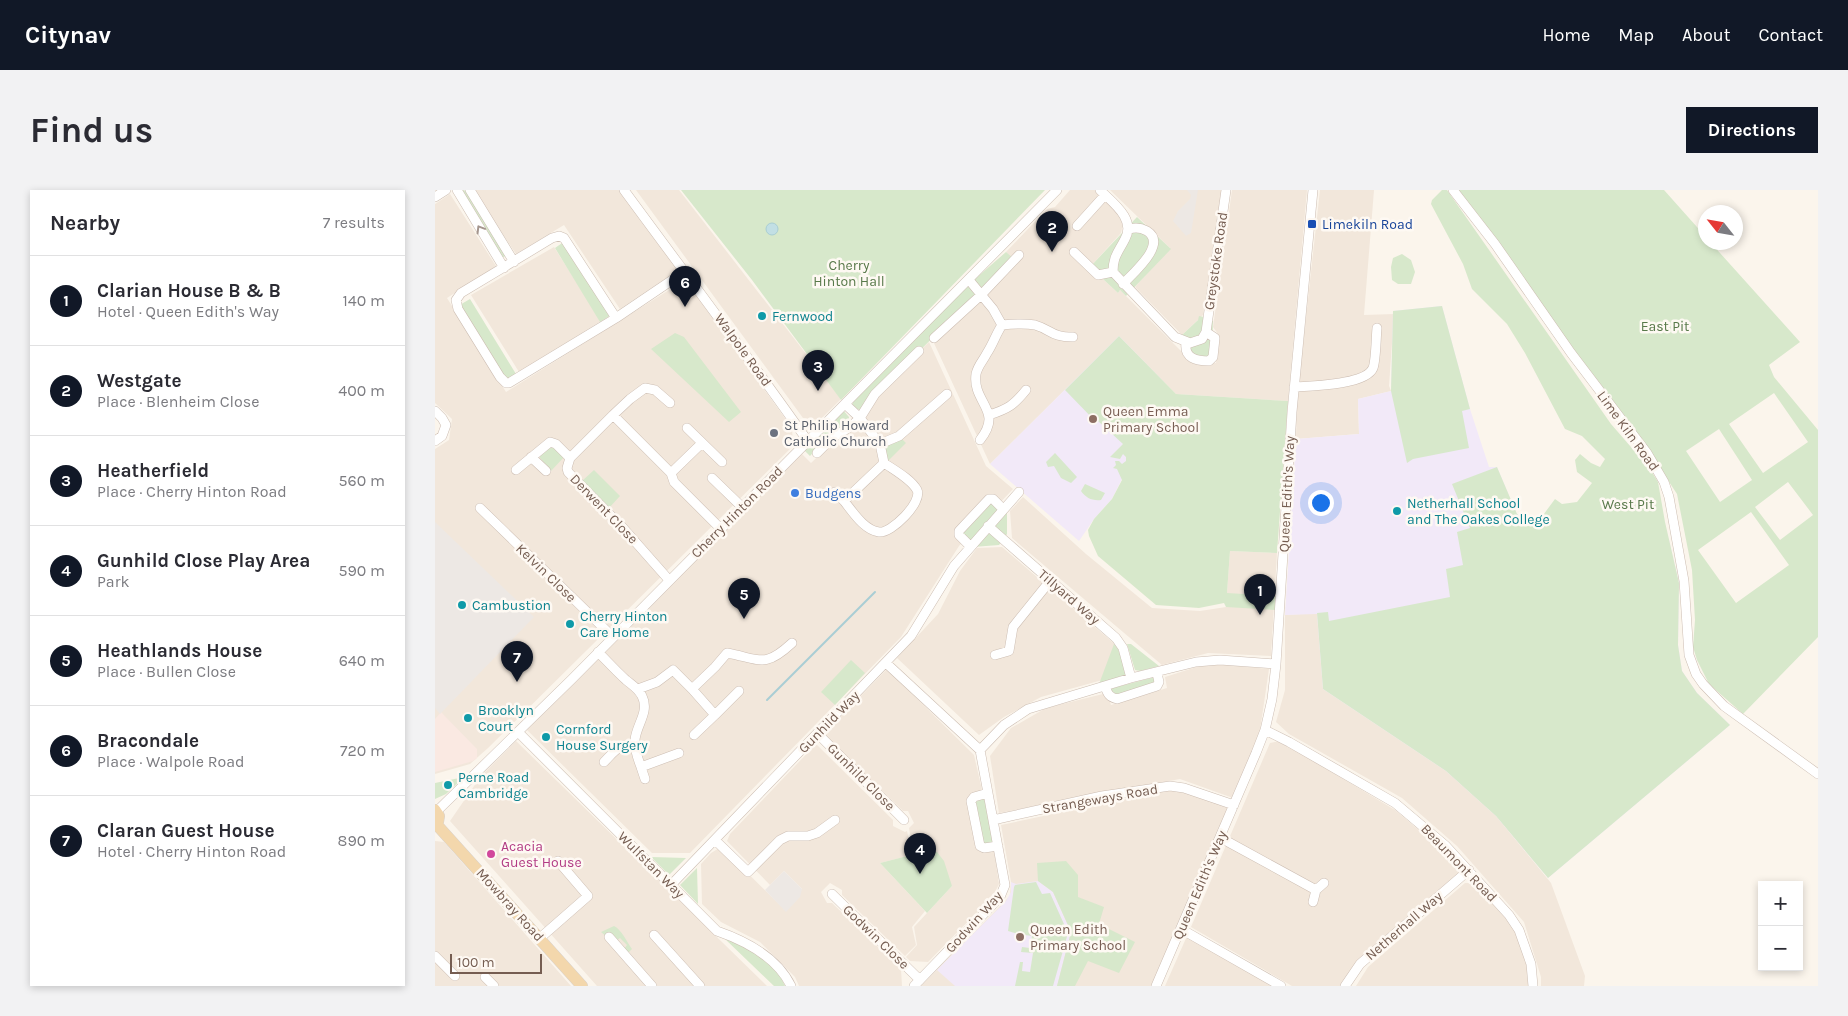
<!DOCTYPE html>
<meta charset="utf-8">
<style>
body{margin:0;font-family:Karla,sans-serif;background:#f2f2f3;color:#2b2b33}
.controls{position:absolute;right:15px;bottom:15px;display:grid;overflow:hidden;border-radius:0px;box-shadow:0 2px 8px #0003}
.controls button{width:45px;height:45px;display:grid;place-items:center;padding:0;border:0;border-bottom:1px solid #e1e1e2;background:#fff;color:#2b2b33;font:25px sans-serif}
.compass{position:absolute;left:1263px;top:15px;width:45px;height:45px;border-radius:50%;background:#fff;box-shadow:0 2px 8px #0003;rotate:301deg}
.scale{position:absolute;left:15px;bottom:12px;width:92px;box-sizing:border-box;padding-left:5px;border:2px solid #755d51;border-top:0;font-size:14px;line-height:18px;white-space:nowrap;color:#755d51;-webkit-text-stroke:4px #fef9f3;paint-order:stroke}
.you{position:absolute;left:885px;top:312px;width:18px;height:18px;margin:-12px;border:4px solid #fff;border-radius:50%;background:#1a73e8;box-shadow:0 0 0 8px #1a73e833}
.badge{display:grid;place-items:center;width:32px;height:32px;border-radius:50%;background:#111827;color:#fff;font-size:16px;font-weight:700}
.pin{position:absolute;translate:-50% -41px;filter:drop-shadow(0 1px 2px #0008)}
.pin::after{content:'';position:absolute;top:26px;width:18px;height:15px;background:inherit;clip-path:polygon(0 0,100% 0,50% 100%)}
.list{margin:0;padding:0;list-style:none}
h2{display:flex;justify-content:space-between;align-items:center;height:65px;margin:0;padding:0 20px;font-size:21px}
h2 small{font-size:16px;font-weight:400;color:#7c7c81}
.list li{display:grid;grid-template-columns:32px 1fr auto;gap:15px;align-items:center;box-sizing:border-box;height:90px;padding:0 20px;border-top:1px solid #e1e1e2}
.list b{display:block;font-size:19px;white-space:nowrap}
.list p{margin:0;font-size:16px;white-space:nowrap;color:#7c7c81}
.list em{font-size:16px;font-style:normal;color:#7c7c81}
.map{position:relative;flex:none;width:1383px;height:796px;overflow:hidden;border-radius:0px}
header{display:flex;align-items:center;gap:30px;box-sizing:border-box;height:70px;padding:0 25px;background:#111827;color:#fff}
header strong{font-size:24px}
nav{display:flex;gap:28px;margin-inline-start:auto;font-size:18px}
.intro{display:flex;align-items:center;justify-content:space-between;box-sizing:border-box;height:120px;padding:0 30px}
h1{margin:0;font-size:35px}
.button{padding:12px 22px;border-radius:0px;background:#111827;color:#fff;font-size:18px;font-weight:700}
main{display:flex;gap:30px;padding:0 30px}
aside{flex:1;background:#fff;border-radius:0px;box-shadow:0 2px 8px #0003}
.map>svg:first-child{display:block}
.residential{fill:#f2e7db}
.commercial{fill:#fae9e2}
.industrial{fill:#ede8e4}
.education{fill:#f2e9f8}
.green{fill:#d7e8cb;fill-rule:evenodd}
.water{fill:#c2dfe4;stroke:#a9ced4}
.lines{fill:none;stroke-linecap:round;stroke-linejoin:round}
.stream{stroke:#a9ced4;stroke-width:2}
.minor-casing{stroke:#cdbeb3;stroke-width:10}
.major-casing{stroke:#d8d2ce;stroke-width:12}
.minor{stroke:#fff;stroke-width:9}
.major{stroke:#f3d7ac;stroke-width:11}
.oneway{stroke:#a5968e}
.transit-dot{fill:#1a4fb4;stroke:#fef9f3;stroke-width:2}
.culture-dot{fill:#0f9aa8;stroke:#fef9f3;stroke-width:2}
.education-dot{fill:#8d6e63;stroke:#fef9f3;stroke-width:2}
.worship-dot{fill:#6b7280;stroke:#fef9f3;stroke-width:2}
.shop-dot{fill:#3f7fe0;stroke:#fef9f3;stroke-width:2}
.hotel-dot{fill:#d1479c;stroke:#fef9f3;stroke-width:2}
.labels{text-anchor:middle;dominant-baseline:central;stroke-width:5;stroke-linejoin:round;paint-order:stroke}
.transit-label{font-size:14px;fill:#164399;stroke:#fef9f3;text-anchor:start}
.street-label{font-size:14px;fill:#755d51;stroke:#fef9f3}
.park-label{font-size:14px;fill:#58794a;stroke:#fef9f3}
.culture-label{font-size:14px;fill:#0d838f;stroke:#fef9f3;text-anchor:start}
.education-label{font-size:14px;fill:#785e54;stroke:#fef9f3;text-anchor:start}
.worship-label{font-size:14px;fill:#5b616d;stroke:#fef9f3;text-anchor:start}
.shop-label{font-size:14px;fill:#366cbe;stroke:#fef9f3;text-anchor:start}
.hotel-label{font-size:14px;fill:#b23c85;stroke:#fef9f3;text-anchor:start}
</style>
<header>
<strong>Citynav</strong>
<nav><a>Home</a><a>Map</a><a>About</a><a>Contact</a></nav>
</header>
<div class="intro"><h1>Find us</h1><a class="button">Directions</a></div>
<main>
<aside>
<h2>Nearby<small>7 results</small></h2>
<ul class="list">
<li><span class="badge">1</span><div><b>Clarian House B &amp; B</b><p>Hotel · Queen Edith's Way</p></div><em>140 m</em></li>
<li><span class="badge">2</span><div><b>Westgate</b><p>Place · Blenheim Close</p></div><em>400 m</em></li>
<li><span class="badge">3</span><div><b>Heatherfield</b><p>Place · Cherry Hinton Road</p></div><em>560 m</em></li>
<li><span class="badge">4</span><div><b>Gunhild Close Play Area</b><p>Park</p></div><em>590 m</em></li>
<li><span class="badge">5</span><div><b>Heathlands House</b><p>Place · Bullen Close</p></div><em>640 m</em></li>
<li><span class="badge">6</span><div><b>Bracondale</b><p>Place · Walpole Road</p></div><em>720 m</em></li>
<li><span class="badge">7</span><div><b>Claran Guest House</b><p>Hotel · Cherry Hinton Road</p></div><em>890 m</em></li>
</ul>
</aside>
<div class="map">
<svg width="1383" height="796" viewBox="0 0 1383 796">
<rect width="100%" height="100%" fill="#fbf5ec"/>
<path class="residential" d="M38 0H186L243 80 185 119 129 35 81 64Z
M201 0H244L406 209 385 230 368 228Z
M635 0H662L683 23 688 33 686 43 655 77 683 103 685 100 757 172 781 173 783 144 778 137 797 0H872L853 211 741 204 684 146 555 274 498 151 579 70 571 62 612 19 620 17Z
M675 0H788L768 125 747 145 700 97 735 58Z
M885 0H939L929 125 959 124 954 196 956 201 923 209 924 244 861 249 862 209Z
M15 4 61 76 12 108 71 202 250 90 357 238 358 256 53 558 35 574 0 584V259L14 250 17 229 0 213V14Z
M119 57 166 131 84 182 36 105Z
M494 152 551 276 578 299 524 356 466 447 255 663H217L92 540 367 264 376 273 403 247 440 204Z
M588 307 651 364 717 418 765 421 791 417 795 361 842 363 836 466 773 463 727 475 577 348 575 321Z
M567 357 682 456 671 489 606 507 569 527 544 545 462 468 503 424 525 381 542 358Z
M882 423 888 499 1011 581 1061 626 1116 693 1150 786 1149 796H1106V787L1089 732 1022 656 967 608 854 544 841 532 850 500V425Z
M774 473 834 479 824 547 798 608 745 589 564 623 555 566 576 538 611 518 672 503 676 515 732 498 730 487Z
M452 479 539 565 547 600 546 661H559L564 694 558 706 493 772 475 771 471 767 482 755 479 737 517 696 489 662 479 665 474 638 479 633 473 621H468L389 544Z
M81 551 332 796H162L15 631 46 586Z
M845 551 960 620 1024 674 1025 684 907 796H857L756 737 835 553Z
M381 554 458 630V636L470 642 472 641 477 665 445 673 490 721 477 737 481 755 470 766 407 705V700L395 693 386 702 392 713H397L466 779 467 796H364L360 787 325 752 286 732 267 714 266 674 276 663 286 657 351 721 367 699 349 681 335 695 292 651 295 644Z
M745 597 793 618 717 796H486L575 706 576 692 566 635Z
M0 651 9 652 136 796H0Z
M1030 693H1039L1081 740 1095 788V796H921L933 777Z
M752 746 839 796H730Z"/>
<path class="commercial" d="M6 522 42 559V568L38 571 0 582V529Z"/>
<path class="industrial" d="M752 0H763L756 43 751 46 738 31 743 21 755 9 756 5Z
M0 332 99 427 5 524 0 518Z
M349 681 367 699 365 707 351 722 330 700Z"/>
<path class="education" d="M1007 116 1035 219 1054 277H1062L1095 356 1234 350 1244 393 1243 455 1247 481 1262 503 1295 535 1113 688 1061 626 1011 581 888 499 882 424 850 425 861 249 924 244 923 209 956 201 958 121Z
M684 146 730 193 687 289 677 309 659 329 644 351 555 274Z
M603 691 618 702 636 742 622 796H520L502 780 571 711 576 702V692L581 694Z"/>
<path class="green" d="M28 0 31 1 71 65 69 67H67L27 1Z
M246 0H610L406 210 317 90Z
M1007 0H1012L1176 234 1215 279 1223 292 1230 332 1244 393 1243 455 1247 481 1262 503 1295 535 1113 688 1061 626 1011 581 888 499 882 423 893 422 894 431 1015 407 1011 379 1028 375 1022 342 1035 338 1017 294 1062 277 1082 324 1100 336 1120 309 1127 314 1142 312 1157 293 1142 282 1140 270 1145 264 1156 273 1165 277 1170 269 1147 246 1130 239 1090 163 1072 134 1037 99 1028 74 996 14 997 10Z
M1022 0H1229L1270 46V52L1276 53 1365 152 1334 175 1339 187 1383 240V447L1308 524 1274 494 1262 470 1258 457 1260 430 1257 380 1242 304 1221 272 1150 177ZM1339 203 1373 252 1328 283 1294 234ZM1284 239 1317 290 1285 312 1251 261ZM1353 292 1378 325 1345 350 1320 317ZM1316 322 1354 375 1301 413 1263 360Z
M702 27 736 59 691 106 685 100 683 103 655 77Z
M130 51 176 125 165 132 120 58Z
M571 62 578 68 435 210 431 218 425 220 419 218 417 212 532 96Z
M967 64 976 70 980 82 976 94H963L957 90 956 77 958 68Z
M35 109 81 184 70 190 23 116Z
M1007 116 1035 219 1027 221 1034 258 978 269 972 273 956 201 958 121Z
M764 126 769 127V131H778L777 166 761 168 747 145 763 130Z
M240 143 249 147 306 222 294 232 216 159Z
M684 146 741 204 853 211 842 363 795 361 792 403 842 406 841 420 791 417 789 413 764 418 721 415 663 366 654 346 653 340 659 329 677 309 687 290 682 279 678 278 681 275 680 271H684L687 274 691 271V267L688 264 685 269 675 267 688 254 663 231 661 232 630 200Z
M408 220 414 227 413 234 386 254 375 266 368 259Z
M466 248 471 253 453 271 449 262 451 257Z
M116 254 130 266 116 281 105 268V264Z
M620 263 642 287 636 293 626 288 619 276 613 277 611 272Z
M159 280 185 306 174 318 147 291Z
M650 294 670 303 666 310C657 311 651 308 646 301Z
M554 310 572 323V344L564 355 538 357 525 341Z
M679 454 683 459 692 482 689 487 664 494Z
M692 454H696L724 476 705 481 700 480Z
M416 470 430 483 400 515 386 502Z
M720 487 721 494 717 497 677 506 674 499Z
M29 587 11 604 0 609V593Z
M549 604 559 657 549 658 539 607Z
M488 662H502L509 671 517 696 492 723 445 673Z
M216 667 251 668 234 685Z
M631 671 643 685V707L669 717 664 734 700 752 684 783 653 771 640 796H622L636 742 618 702 603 691 602 673Z
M262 678 263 714 245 695Z
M601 692 607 704 615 703 633 743 618 796H580L585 772H588L587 781 595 782 598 763 586 762 587 757 595 758 597 746 583 744 573 741 579 697 580 695Z
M179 736C186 739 192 752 197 759L193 763 189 759 192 755 185 748 179 753 166 742Z
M289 748C314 758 339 770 350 796H339Z"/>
<path class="water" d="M331 39a6 6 0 1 1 12 0a6 6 0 1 1-12 0Z"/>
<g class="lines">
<path class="stream" d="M332 510 440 402"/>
<defs>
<path id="minor" d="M22 0 69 78
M35 0 79 72
M189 0C250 83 312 165 372 250
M665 0C678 13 701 29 690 49 683 63 678 66 678 82L740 147 755 153 767 149 771 142 791 0
M1018 0 1060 54 1136 163 1212 263 1229 292 1234 307 1249 391 1254 465 1261 484 1268 494 1289 516 1383 584
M0 7 11 0
M642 36 670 5
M639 62 663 85 678 82
M534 90 558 119 567 135C561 144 558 154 552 163 548 171 543 175 541 184 537 213 569 220 545 250
M688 94C698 83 733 54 712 41 706 38 699 37 693 40
M181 128 129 48 124 46 117 48 26 103 21 110 23 119 65 187 71 193H74L181 128 249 82
M567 135C577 134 589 133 600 135 617 140 616 147 638 147
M499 148 546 105 584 65
M751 153C749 168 761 171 774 171L778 167 780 148 771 142
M859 197C876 196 931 195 938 178 941 170 941 148 942 138
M410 214 425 228 445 254 449 273C459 280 476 289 482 300 488 312 456 344 444 342 429 340 418 322 409 311L449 273
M0 221 7 228 11 235 7 246 0 251
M178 225 195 209 210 198 220 200 235 213
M554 225C573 219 579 215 591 200
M252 238 287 272
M445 254 464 246 512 204
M382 263 398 247 415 237 425 228 440 204 484 161
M96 267 111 281
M81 280 115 252 121 254 135 268
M236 283 267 253
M277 288 307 317
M400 302 409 311
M45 318 178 447
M553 336 681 448 688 458 696 488
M535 356 524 345V341L554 309H558L568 319
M234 390 189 339 133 282 132 278 135 268 178 225 236 283 239 292 285 338
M163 462C172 471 181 481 191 490 197 495 203 498 207 506 215 522 201 535 200 550 199 559 203 569 206 577L244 563
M560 465 574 461 578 437 615 391
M451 473 545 560 570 695 565 707 479 796
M670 497C673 504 674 507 682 509L722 496 724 492 722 483
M203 499 222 492 238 480 257 499 280 477 292 463C325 469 329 479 357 453
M257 499 280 525 304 501
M830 540 854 552 960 613 1011 656 1074 725 1084 740 1096 774 1098 796
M83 542 282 741C311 751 342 767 356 796
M383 544 469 630
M259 545 280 525
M545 560 569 535 593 519 696 488 761 472 785 470 841 474
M169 572C180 561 183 554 200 555
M206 577 210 589
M553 603 539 607 536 611 545 656 549 658 563 656
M2 621 137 489 622 0
M558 630 667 606 735 596 749 598 799 615
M786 648 881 700
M280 650 313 682 345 650 353 646H373L382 643 400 630
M236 695 476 446 519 376 584 302
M397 704 485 790
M878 712 881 700 889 693
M746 739 846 796
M219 745 265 796
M174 747 217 796
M105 748 153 706 123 671
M0 766 20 786
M50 787 59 796
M721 796 821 563 830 540 837 509 841 474 857 222 878 0
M910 796 925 774 1034 680"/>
<path id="major" d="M0 620 4 626 3 632 0 636
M2 635 147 796"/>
</defs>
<use href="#minor" class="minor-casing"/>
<use href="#major" class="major-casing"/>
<use href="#minor" class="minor"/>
<use href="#major" class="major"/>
</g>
<defs><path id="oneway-chevron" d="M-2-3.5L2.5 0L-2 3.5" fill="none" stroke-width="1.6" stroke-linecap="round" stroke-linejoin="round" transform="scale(1.25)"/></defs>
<use class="oneway" href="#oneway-chevron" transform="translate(45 39) rotate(-121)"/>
<rect class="transit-dot" x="872" y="29" width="10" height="10" rx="2.5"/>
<g class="culture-dot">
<circle cx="327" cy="126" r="5"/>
<circle cx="962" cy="321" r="5"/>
<circle cx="27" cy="415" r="5"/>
<circle cx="135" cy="434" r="5"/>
<circle cx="33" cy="528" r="5"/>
<circle cx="111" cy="547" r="5"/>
<circle cx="13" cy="595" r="5"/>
</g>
<g class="education-dot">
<circle cx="658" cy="229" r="5"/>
<circle cx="585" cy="747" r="5"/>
</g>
<circle class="worship-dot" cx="339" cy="243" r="5"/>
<circle class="shop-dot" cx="360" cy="303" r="5"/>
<circle class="hotel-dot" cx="56" cy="664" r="5"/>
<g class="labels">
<g class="transit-label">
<text x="887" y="34">Limekiln Road</text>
</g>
<g class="street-label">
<text transform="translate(781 71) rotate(-82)">Greystoke Road</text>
<text transform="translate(308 160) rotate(54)">Walpole Road</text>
<text transform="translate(1193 241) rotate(54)">Lime Kiln Road</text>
<text transform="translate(852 304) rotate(-87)">Queen Edith's Way</text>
<text transform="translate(169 319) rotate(46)">Derwent Close</text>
<text transform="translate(302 322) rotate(-45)">Cherry Hinton Road</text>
<text transform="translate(111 383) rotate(44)">Kelvin Close</text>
<text transform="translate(634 407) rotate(41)">Tillyard Way</text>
<text transform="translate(394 532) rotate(-46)">Gunhild Way</text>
<text transform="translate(426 587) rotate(45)">Gunhild Close</text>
<text transform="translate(665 609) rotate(-10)">Strangeways Road</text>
<text transform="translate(1024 673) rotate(46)">Beaumont Road</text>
<text transform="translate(216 675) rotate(45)">Wulfstan Way</text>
<text transform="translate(765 695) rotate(-67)">Queen Edith's Way</text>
<text transform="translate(75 715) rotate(48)">Mowbray Road</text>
<text transform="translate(539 732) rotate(-48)">Godwin Way</text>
<text transform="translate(969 736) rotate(-41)">Netherhall Way</text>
<text transform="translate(441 747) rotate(44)">Godwin Close</text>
</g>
<g class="park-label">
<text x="414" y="75">Cherry<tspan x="414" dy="16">Hinton Hall</tspan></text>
<text x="1230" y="136">East Pit</text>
<text x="1193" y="314">West Pit</text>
</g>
<g class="culture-label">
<text x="337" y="126">Fernwood</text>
<text x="972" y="313">Netherhall School<tspan x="972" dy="16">and The Oakes College</tspan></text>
<text x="37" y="415">Cambustion</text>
<text x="145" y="426">Cherry Hinton<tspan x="145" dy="16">Care Home</tspan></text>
<text x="43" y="520">Brooklyn<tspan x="43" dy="16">Court</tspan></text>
<text x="121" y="539">Cornford<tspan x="121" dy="16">House Surgery</tspan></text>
<text x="23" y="587">Perne Road<tspan x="23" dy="16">Cambridge</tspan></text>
</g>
<g class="education-label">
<text x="668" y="221">Queen Emma<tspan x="668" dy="16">Primary School</tspan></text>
<text x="595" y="739">Queen Edith<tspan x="595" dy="16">Primary School</tspan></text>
</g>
<g class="worship-label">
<text x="349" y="235">St Philip Howard<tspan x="349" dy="16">Catholic Church</tspan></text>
</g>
<g class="shop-label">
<text x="370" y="303">Budgens</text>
</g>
<g class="hotel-label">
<text x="66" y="656">Acacia<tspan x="66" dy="16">Guest House</tspan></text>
</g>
</g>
</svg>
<div class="controls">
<button>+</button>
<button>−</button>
</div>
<svg class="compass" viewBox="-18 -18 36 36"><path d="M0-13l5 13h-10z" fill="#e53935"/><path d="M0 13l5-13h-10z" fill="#7c7c81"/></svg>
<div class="scale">100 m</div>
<div class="you"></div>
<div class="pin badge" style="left:825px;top:425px">1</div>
<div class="pin badge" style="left:617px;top:62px">2</div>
<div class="pin badge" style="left:383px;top:201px">3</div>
<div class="pin badge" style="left:485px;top:684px">4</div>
<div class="pin badge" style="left:309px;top:429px">5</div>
<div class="pin badge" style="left:250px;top:117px">6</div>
<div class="pin badge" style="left:82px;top:492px">7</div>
</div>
</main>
